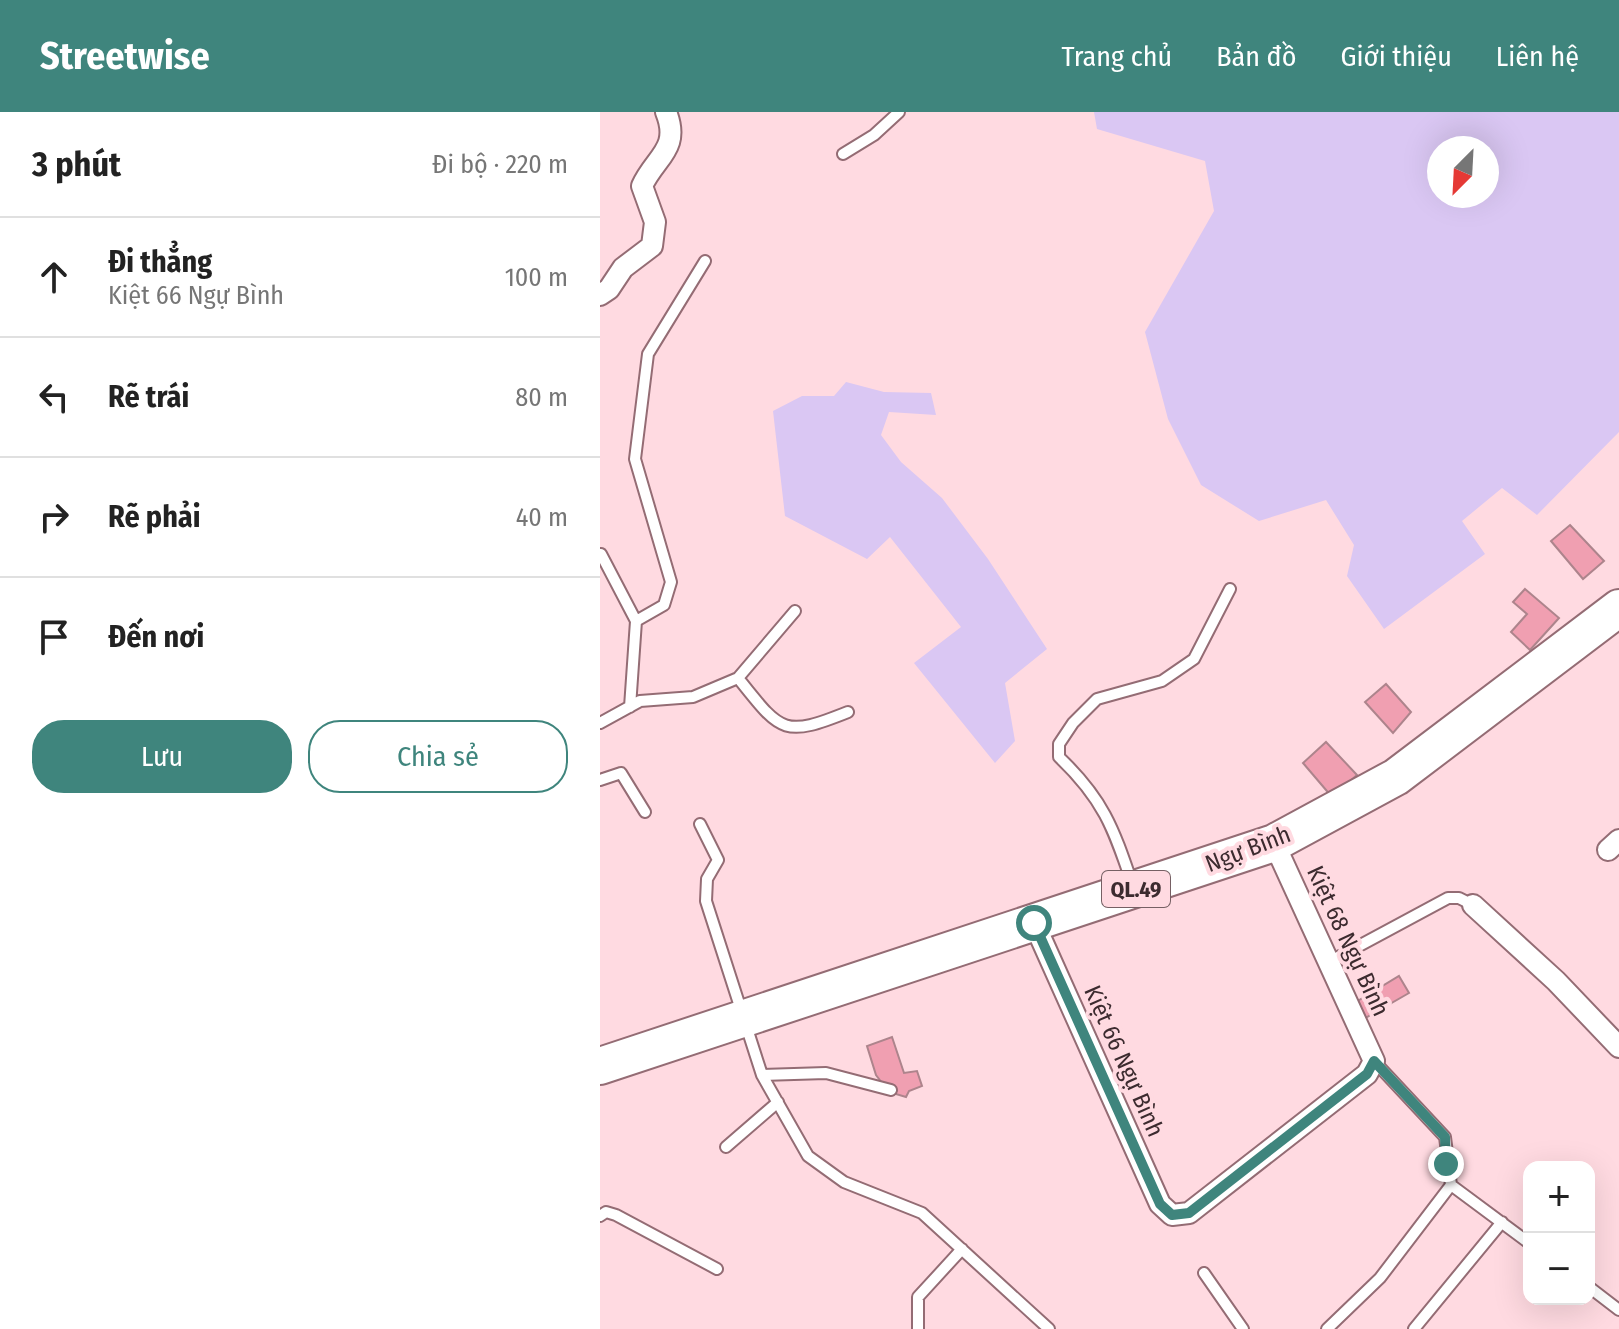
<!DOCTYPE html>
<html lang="vi">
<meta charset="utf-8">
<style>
body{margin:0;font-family:"Fira Sans Condensed",sans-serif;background:#f2f2f2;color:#222}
.controls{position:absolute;right:24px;bottom:24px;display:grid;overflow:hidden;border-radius:16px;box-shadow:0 8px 32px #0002}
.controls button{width:72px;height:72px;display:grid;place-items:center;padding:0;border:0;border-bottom:2px solid #e0e0e0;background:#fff;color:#222;font:40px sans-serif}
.compass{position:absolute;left:827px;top:24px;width:72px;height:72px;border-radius:50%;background:#fff;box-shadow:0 8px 32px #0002;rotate:204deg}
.stop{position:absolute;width:24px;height:24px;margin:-18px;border:6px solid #3f857d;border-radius:50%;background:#fff}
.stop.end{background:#3f857d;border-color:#fff;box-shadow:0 2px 8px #0008}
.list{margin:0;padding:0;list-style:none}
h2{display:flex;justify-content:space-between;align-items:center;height:104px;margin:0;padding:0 32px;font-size:34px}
h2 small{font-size:26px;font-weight:400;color:#767676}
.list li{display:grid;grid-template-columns:52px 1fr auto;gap:24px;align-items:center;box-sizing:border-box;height:120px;padding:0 32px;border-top:2px solid #e0e0e0}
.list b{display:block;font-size:30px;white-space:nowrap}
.list p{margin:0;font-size:26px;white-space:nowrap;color:#767676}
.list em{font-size:26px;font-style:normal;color:#767676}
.actions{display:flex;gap:16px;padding:24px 32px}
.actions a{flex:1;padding:18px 0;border:2px solid #3f857d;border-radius:32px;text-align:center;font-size:28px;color:#3f857d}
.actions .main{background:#3f857d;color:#fff}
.icon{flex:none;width:44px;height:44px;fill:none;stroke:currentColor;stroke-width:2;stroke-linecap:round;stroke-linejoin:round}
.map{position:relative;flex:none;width:1019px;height:1217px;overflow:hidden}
header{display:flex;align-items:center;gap:48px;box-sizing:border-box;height:112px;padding:0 40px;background:#3f857d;color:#fff}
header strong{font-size:38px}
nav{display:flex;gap:44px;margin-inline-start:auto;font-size:28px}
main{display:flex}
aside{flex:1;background:#fff}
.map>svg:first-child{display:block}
.green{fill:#dac7f3;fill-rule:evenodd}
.building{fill:#f09fb1;stroke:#ad848c;stroke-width:2}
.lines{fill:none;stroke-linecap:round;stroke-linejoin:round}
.lane-casing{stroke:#946c74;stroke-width:14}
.street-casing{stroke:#946c74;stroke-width:24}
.highway-casing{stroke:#946c74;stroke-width:40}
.lane{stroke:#fff;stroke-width:10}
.street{stroke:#fff;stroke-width:20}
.highway{stroke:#fff;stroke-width:36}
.route{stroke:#3f857d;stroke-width:10}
.labels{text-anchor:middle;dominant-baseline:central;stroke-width:8;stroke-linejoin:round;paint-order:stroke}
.shield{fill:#ffdae1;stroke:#766064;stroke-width:2}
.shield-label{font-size:22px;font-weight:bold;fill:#3c2b2f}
.street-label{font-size:24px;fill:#3c2b2f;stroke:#ffdae1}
</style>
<header>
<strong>Streetwise</strong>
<nav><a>Trang chủ</a><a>Bản đồ</a><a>Giới thiệu</a><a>Liên hệ</a></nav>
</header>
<main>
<aside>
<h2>3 phút<small>Đi bộ · 220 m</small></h2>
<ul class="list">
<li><svg class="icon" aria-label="ahead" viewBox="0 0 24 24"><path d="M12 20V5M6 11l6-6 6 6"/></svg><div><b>Đi thẳng</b><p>Kiệt 66 Ngự Bình</p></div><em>100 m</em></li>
<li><svg class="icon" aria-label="left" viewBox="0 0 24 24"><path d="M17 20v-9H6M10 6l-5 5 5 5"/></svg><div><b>Rẽ trái</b></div><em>80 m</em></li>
<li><svg class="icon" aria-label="right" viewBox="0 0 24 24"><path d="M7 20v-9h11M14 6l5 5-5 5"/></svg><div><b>Rẽ phải</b></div><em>40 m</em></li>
<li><svg class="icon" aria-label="arrive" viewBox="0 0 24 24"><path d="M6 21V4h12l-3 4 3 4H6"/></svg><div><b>Đến nơi</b></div></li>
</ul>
<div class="actions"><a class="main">Lưu</a><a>Chia sẻ</a></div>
</aside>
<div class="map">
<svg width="1019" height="1217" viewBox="0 0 1019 1217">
<rect width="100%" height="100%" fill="#ffdae1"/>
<path class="green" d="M494 0H1019V320L937 403 902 376 862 409 885 442 784 517 747 464 754 433 726 388 659 409 601 373 568 307 545 220 614 99 605 49 497 17ZM839 36H887V84H839Z
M246 270 284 280 331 281 336 303 289 300 281 323 301 350 342 386 388 447 447 537 405 571 415 629 395 651 314 551 361 515 290 425 267 447 185 404 173 299 202 284H234Z"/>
<path class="building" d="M970 413 1004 449 983 467 951 429Z
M925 477 959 506 930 538 911 520 927 502 913 490Z
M786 572 811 600 793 621 765 590Z
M726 630 757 663 732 685 703 651Z
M799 864 809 881 755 912 746 896Z
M292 925 304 961 317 959 322 974 309 979 306 985 289 980 276 963 267 934Z"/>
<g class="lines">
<defs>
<path id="lane" d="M243 42 274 23 299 0
M1 442 36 509 30 595
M36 509 64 493 71 470 35 347 48 242 105 149
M138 566C181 620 183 626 248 600
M0 611 40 589 93 585 138 566 195 499
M0 668 21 661 45 700
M100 712 118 748 107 767 106 789 162 963 208 1044 244 1070 322 1101 449 1217
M532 771C513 715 503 687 459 645V632L473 611 497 587 562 569 594 547 630 477
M729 850 848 786H859L873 793
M774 949 845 1025 851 1073
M162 963 226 961 291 978
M126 1035 178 990
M0 1104 6 1100 16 1103 117 1157
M604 1161 643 1217
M989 1175 1019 1198
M318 1217V1185L362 1137
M727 1217 780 1166 851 1073 929 1131
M814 1217 902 1110"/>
<path id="street" d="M0 183 9 177 23 156 52 134 55 110 42 74C55 45 81 37 66 0
M1008 738 1019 728
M873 793 956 869 1019 935
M434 811 560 1092 572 1103 589 1101 767 962 774 949 674 731"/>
<path id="highway" d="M0 954 674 731 796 665 1019 496"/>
</defs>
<use href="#lane" class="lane-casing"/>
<use href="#street" class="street-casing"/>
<use href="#highway" class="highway-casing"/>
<use href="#lane" class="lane"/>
<use href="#street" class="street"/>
<use href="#highway" class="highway"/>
</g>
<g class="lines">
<path class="route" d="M434 811 560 1092 572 1103 589 1101 767 962 774 949 845 1025 846 1052"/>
</g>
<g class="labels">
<rect class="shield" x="502" y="759" width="68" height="36" rx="6"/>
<g class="shield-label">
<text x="536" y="777">QL.49</text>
</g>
<g class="street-label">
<text transform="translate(648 737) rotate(-21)">Ngự Bình</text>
<text transform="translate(748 829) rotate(65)">Kiệt 68 Ngự Bình</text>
<text transform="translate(524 949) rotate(66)">Kiệt 66 Ngự Bình</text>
</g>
</g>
</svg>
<div class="controls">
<button>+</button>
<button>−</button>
</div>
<svg class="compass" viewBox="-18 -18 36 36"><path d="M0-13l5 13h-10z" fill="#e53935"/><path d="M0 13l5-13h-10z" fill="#767676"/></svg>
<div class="stop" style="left:434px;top:811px"></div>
<div class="stop end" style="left:846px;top:1052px"></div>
</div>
</main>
